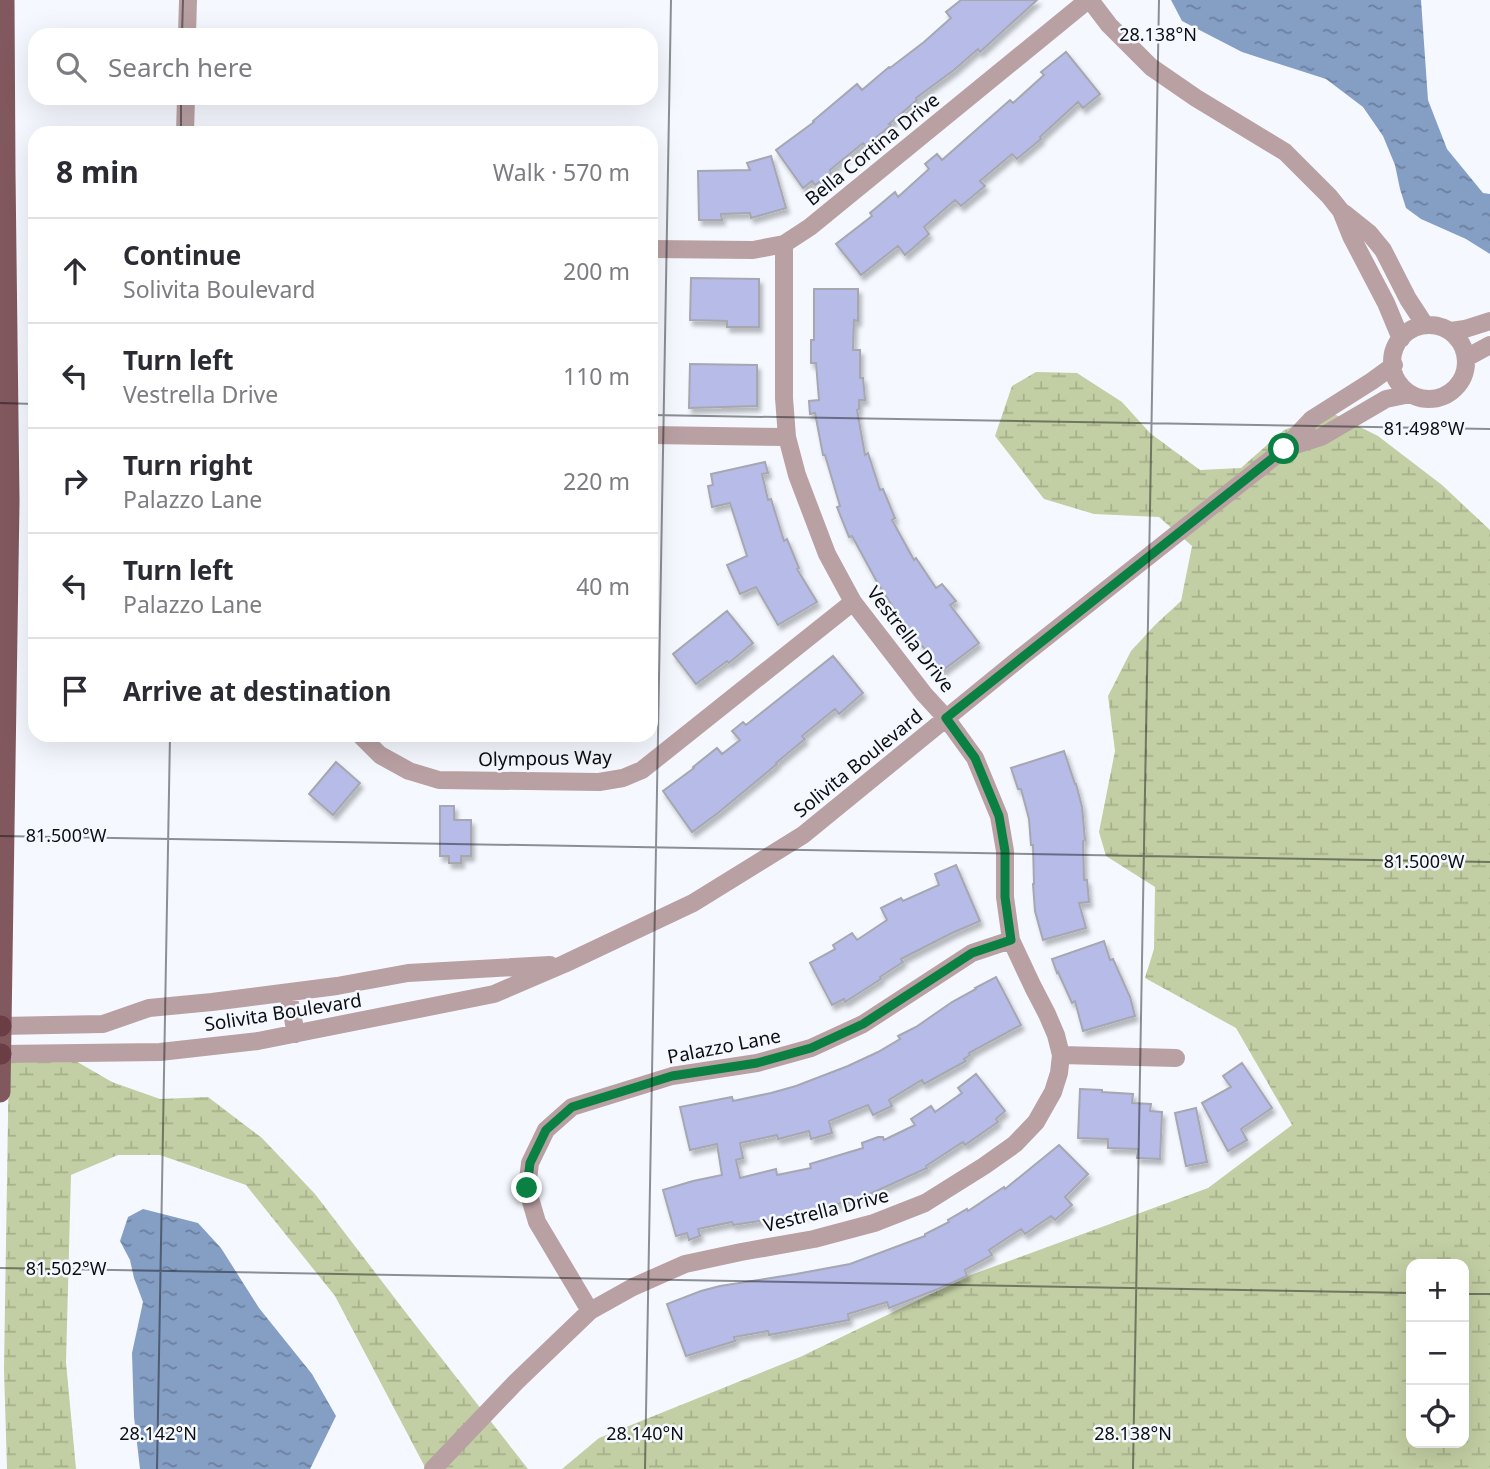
<!DOCTYPE html>
<meta charset="utf-8">
<style>
body{margin:0;font-family:"Noto Sans",sans-serif;background:#f2f2f3;color:#2b2b33}
.controls{position:absolute;right:21px;bottom:21px;display:grid;overflow:hidden;border-radius:14px;box-shadow:0 7px 28px #0002}
.controls button{width:63px;height:63px;display:grid;place-items:center;padding:0;border:0;border-bottom:2px solid #e1e1e2;background:#fff;color:#2b2b33;font:35px sans-serif}
.stop{position:absolute;width:21px;height:21px;margin:-16px;border:5px solid #0b8043;border-radius:50%;background:#fff}
.stop.end{background:#0b8043;border-color:#fff;box-shadow:0 2px 7px #0008}
.list{margin:0;padding:0;list-style:none}
h2{display:flex;justify-content:space-between;align-items:center;height:91px;margin:0;padding:0 28px;font-size:30px}
h2 small{font-size:23px;font-weight:400;color:#7c7c81}
.list li{display:grid;grid-template-columns:46px 1fr auto;gap:21px;align-items:center;box-sizing:border-box;height:105px;padding:0 28px;border-top:2px solid #e1e1e2}
.list b{display:block;font-size:26px;white-space:nowrap}
.list p{margin:0;font-size:23px;white-space:nowrap;color:#7c7c81}
.list em{font-size:23px;font-style:normal;color:#7c7c81}
.icon{flex:none;width:38px;height:38px;fill:none;stroke:currentColor;stroke-width:2;stroke-linecap:round;stroke-linejoin:round}
.map{position:relative;flex:none;width:1490px;height:1469px;overflow:hidden}
.search{position:absolute;background:#fff;box-shadow:0 7px 28px #0002;left:28px;top:28px;width:630px;height:77px;display:flex;align-items:center;gap:18px;box-sizing:border-box;padding:0 24px;border-radius:21px;color:#7c7c81;font-size:26px}
.panel{position:absolute;background:#fff;box-shadow:0 7px 28px #0002;left:28px;top:126px;width:630px;height:616px;border-radius:21px}
.map>svg:first-child{display:block}
.wetland{fill:url(#wetland-marsh);fill-rule:evenodd}
.water{fill:url(#water-ripples)}
.building{fill:#b7bbe8;stroke:#a6a7b1;stroke-width:2;filter:url(#shadow)}
.lines{fill:none;stroke-linecap:round;stroke-linejoin:round}
.street{stroke:#b9a0a3;stroke-width:18}
.primary{stroke:#80585d;stroke-width:21}
.highway{stroke:#6b3e45;stroke-width:21}
.route{stroke:#0b8043;stroke-width:9}
.ticks{fill:none;stroke:#0c0e11;stroke-width:2;stroke-opacity:0.45}
.labels{text-anchor:middle;dominant-baseline:central;stroke-width:5;stroke-linejoin:round;paint-order:stroke}
.street-label{font-size:19px;fill:#0c0e11;stroke:#f5f9ff}
.ticks-label{font-size:18px;text-anchor:middle;fill:#0c0e11;stroke:#f5f9ff;stroke-width:5;stroke-linejoin:round;paint-order:stroke}
</style>
<div class="map">
<svg width="1490" height="1469" viewBox="0 0 1490 1469">
<defs>
<pattern id="wetland-marsh" width="20" height="14" patternUnits="userSpaceOnUse" patternTransform="scale(1.75)"><rect width="20" height="14" fill="#c2cea3"/><path d="M1 5h8M5 5V1M11 12h8M15 12V8" fill="none" stroke="#a6b08b"/></pattern>
<pattern id="water-ripples" width="26" height="14" patternUnits="userSpaceOnUse" patternTransform="scale(1.75)"><rect width="26" height="14" fill="#859ec4"/><path d="M2 4q2-2 4 0t4 0M15 11q2-2 4 0t4 0" fill="none" stroke="#6b7f9e"/></pattern>
<filter id="shadow"><feDropShadow dx="3" dy="5" stdDeviation="2" flood-color="#0004"/></filter>
</defs>
<rect width="100%" height="100%" fill="#f5f9ff"/>
<path class="wetland" d="M1036 372 1077 373 1122 402 1150 433 1200 470 1241 468 1284 430 1330 412 1378 436 1442 485 1490 530V1469H562L599 1438 800 1357 968 1276 1208 1188 1292 1125 1236 1028 1145 978 1154 949 1155 887 1106 856 1099 832 1115 751 1108 696 1131 651 1155 625 1181 601 1192 546 1159 517 1094 514 1044 499 995 436 1012 386ZM1411 1264H1464V1443H1411Z
M9 1054 67 1056 112 1082 160 1099 208 1097 262 1138 315 1194 410 1318 528 1469H426L335 1296 246 1185 160 1155H118L71 1175 66 1362 76 1469H7L4 1369Z"/>
<path class="water" d="M1171 0H1421L1428 100 1447 149 1483 193 1490 194V254L1466 239 1421 219 1406 208 1400 189 1395 165 1383 136 1363 107 1326 79 1242 52 1182 21Z
M143 1209 198 1223 221 1248 259 1308 312 1374 336 1416 310 1469H140L134 1417 132 1353 143 1302 134 1278 130 1260 120 1241 128 1217Z"/>
<path class="building" d="M961 0H1037L980 52 978 49 954 70 916 98 917 100 889 124 891 125 866 146 863 143 830 170 831 173 815 185 812 181 803 188 776 150 814 122 813 121 857 84 862 90 889 67 890 68 924 42 951 18 946 12Z
M1066 52 1100 94 1083 108 1078 102 1040 137 1041 139 1017 159 1012 154 980 181 985 186 961 206 955 200 924 227 929 234 905 255 898 246 861 275 836 244 872 216 870 213 895 192 898 197 929 169 925 164 937 154 942 160 1010 100 1013 103 1044 75 1041 72Z
M771 156 786 208 751 218 750 213 721 214 722 220H699L698 171 750 170 747 163Z
M691 278 759 279V327H727V321L690 320Z
M814 289H858V321L854 320 853 350H860V378H863L865 400H859V409L857 410 865 455 868 453 880 490 883 489 895 518 892 520 914 560 916 558 936 588 942 584 956 601 950 605 979 643 942 671 900 618 877 582 852 536 849 537 837 507 840 506 825 455H823L815 413 810 414 809 401 819 400 816 363H811V340H814Z
M690 364 757 365V406L689 408Z
M765 462 768 473 762 474 768 500 771 499 784 541 787 539 799 568 797 569 817 602 778 625 756 587 740 594 727 565 747 556 730 503 712 507 708 486 713 485 711 474Z
M727 611 753 643 729 663 727 661 696 684 673 654Z
M833 656 863 693 839 714 835 709 802 736 805 739 776 763 777 764 718 813 692 832 663 791 694 768 693 767 717 748 722 754 740 740 732 731 743 722 746 725Z
M1064 751 1075 784H1076L1082 807 1085 840 1083 841 1084 880H1087L1089 902 1079 903 1086 928 1043 940 1035 911 1033 884H1034L1033 845H1031L1029 819 1021 789H1018L1011 768Z
M336 762 360 783 333 815 309 794Z
M440 806H454V820H471V856H461V863H449V856H440Z
M956 865 980 921 952 933 901 959 903 962 880 977 881 979 845 1002 844 999 832 1005 810 963 835 949 833 945 852 933 857 940 887 920 881 908 901 898 903 901 939 885 935 874Z
M1104 941 1110 960 1113 959 1130 997 1135 1016 1083 1031 1075 1001 1072 1003 1058 972 1057 973 1052 959Z
M996 977 1021 1025 969 1053 970 1055 964 1059 966 1061 924 1084 922 1080 889 1100 892 1106 873 1115 868 1105 829 1121 832 1133 811 1139 809 1131 778 1139 777 1135 740 1143 743 1158 736 1160 740 1178 776 1169 777 1175 811 1168 810 1164 863 1148 862 1143 878 1137H883L884 1140 915 1125 911 1119 931 1106 935 1112 962 1093 958 1088 976 1074 1005 1111 996 1119 998 1122 965 1145 963 1142 926 1166 927 1168 872 1193 842 1203 811 1210 812 1213 733 1225 732 1222 698 1229 700 1236 689 1240 687 1233 676 1236 663 1190 693 1181 722 1175 717 1144 690 1150 680 1107 732 1097 733 1101 771 1093 796 1086 848 1066 878 1052 900 1039 898 1036 916 1027 952 1002 976 989 975 988Z
M1242 1063 1272 1108 1241 1129 1247 1140 1228 1151 1202 1103 1231 1087 1223 1076Z
M1080 1089 1102 1090V1092L1133 1094 1132 1103 1151 1104 1150 1111 1162 1112 1160 1159 1137 1158 1138 1149 1108 1148V1139L1078 1138Z
M1196 1108 1207 1162 1186 1166 1175 1113Z
M1059 1145 1088 1174 1065 1197 1072 1205 1055 1220 1051 1216 1025 1234 1021 1229 989 1250 992 1255 965 1270 967 1276 938 1289 889 1308 887 1302 848 1314 849 1320 769 1335 768 1331 734 1337 735 1341 686 1356 667 1304 701 1291 720 1286 796 1274 850 1264 925 1236V1234L949 1222 948 1220 967 1209 968 1211 1004 1187 1005 1189Z"/>
<g class="lines">
<path class="street" d="M1090 0 1109 25 1151 67 1196 98 1285 152 1329 196 1341 211 1351 236 1386 303 1401 339
M187 35 188 0
M185 133 186 98
M1344 213 1369 233 1383 250 1408 299 1425 325
M651 249 753 250 784 244 810 227 1088 0
M1392 362a37 37 0 1 1 74 0a37 37 0 1 1-74 0Z
M1451 331 1465 329 1490 321
M1466 358 1490 345
M651 435 787 437
M1286 448 1321 437 1386 399 1410 394
M360 735 380 755 409 771 439 780 599 782 623 778 642 770 853 602
M288 993 296 1034
M1 1026 103 1024 149 1008 212 1002 337 986 408 973 550 965
M1 1054 160 1052 258 1041 494 994 564 964 693 903 803 835 1020 658 1284 449 1312 419 1372 381 1394 365
M1061 1055 1176 1058
M590 1311 537 1222 527 1188 530 1163 546 1130 572 1107 672 1076 757 1063 811 1048 863 1024 972 953 1011 940
M433 1469 516 1382 590 1311 633 1287 685 1264 741 1252 814 1239 874 1223 925 1203 984 1166 1015 1144 1036 1122 1053 1092 1059 1073 1061 1055 1056 1035 1047 1014 1033 987 1011 940 1005 897V851L999 816 975 758 946 718 924 694 853 602 827 554 797 475 787 437 784 398V244"/>
<path class="primary" d="M0 1092 9 501 5 174 4 0"/>
<path class="highway" d="M0 1026H1
M0 1054H1"/>
</g>
<g class="lines">
<path class="route" d="M527 1188 530 1163 546 1130 572 1107 672 1076 757 1063 811 1048 863 1024 972 953 1011 940 1005 897V851L999 816 975 758 946 718 1284 449"/>
</g>
<path class="ticks" d="M182 35 183 0M181 133V98M0 403 35 404M651 415 1490 429M0 836 1490 862M0 1268 1411 1293M1464 1294H1490M157 1469 170 735M645 1469 671 0M1133 1469 1159 0"/>
<g class="labels">
<g class="street-label">
<text transform="translate(872 149) rotate(-39)">Bella Cortina Drive</text>
<text transform="translate(911 639) rotate(52)">Vestrella Drive</text>
<text transform="translate(545 758) rotate(-1)">Olympous Way</text>
<text transform="translate(858 763) rotate(-39)">Solivita Boulevard</text>
<text transform="translate(283 1012) rotate(-9)">Solivita Boulevard</text>
<text transform="translate(724 1046) rotate(-11)">Palazzo Lane</text>
<text transform="translate(826 1210) rotate(-14)">Vestrella Drive</text>
</g>
</g>
<g class="ticks-label">
<text x="1158" y="41">28.138°N</text>
<text x="1424" y="435">81.498°W</text>
<text x="66" y="842">81.500°W</text>
<text x="1424" y="868">81.500°W</text>
<text x="66" y="1275">81.502°W</text>
<text x="158" y="1440">28.142°N</text>
<text x="645" y="1440">28.140°N</text>
<text x="1133" y="1440">28.138°N</text>
</g>
</svg>
<div class="controls">
<button>+</button>
<button>−</button>
<button><svg class="icon" aria-label="locate" viewBox="0 0 24 24"><circle cx="12" cy="12" r="6"/><path d="M12 2v4M12 18v4M2 12h4M18 12h4"/></svg></button>
</div>
<div class="stop" style="left:1284px;top:449px"></div>
<div class="stop end" style="left:527px;top:1188px"></div>
<div class="search"><svg class="icon" aria-label="search" viewBox="0 0 24 24"><circle cx="10" cy="10" r="6"/><path d="M15 15l6 6"/></svg>Search here</div>
<section class="panel">
<h2>8 min<small>Walk · 570 m</small></h2>
<ul class="list">
<li><svg class="icon" aria-label="ahead" viewBox="0 0 24 24"><path d="M12 20V5M6 11l6-6 6 6"/></svg><div><b>Continue</b><p>Solivita Boulevard</p></div><em>200 m</em></li>
<li><svg class="icon" aria-label="left" viewBox="0 0 24 24"><path d="M17 20v-9H6M10 6l-5 5 5 5"/></svg><div><b>Turn left</b><p>Vestrella Drive</p></div><em>110 m</em></li>
<li><svg class="icon" aria-label="right" viewBox="0 0 24 24"><path d="M7 20v-9h11M14 6l5 5-5 5"/></svg><div><b>Turn right</b><p>Palazzo Lane</p></div><em>220 m</em></li>
<li><svg class="icon" aria-label="left" viewBox="0 0 24 24"><path d="M17 20v-9H6M10 6l-5 5 5 5"/></svg><div><b>Turn left</b><p>Palazzo Lane</p></div><em>40 m</em></li>
<li><svg class="icon" aria-label="arrive" viewBox="0 0 24 24"><path d="M6 21V4h12l-3 4 3 4H6"/></svg><div><b>Arrive at destination</b></div></li>
</ul>
</section>
</div>
